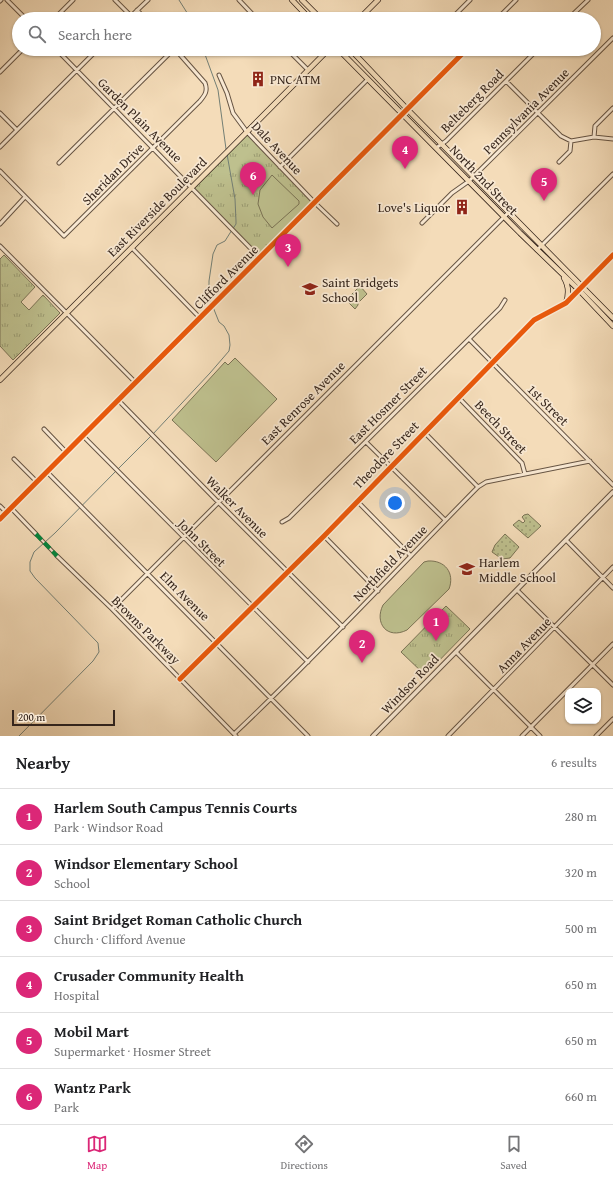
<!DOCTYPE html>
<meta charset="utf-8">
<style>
body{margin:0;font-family:"Gentium Book Plus",serif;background:#f2f2f2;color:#202124}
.controls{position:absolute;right:12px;bottom:12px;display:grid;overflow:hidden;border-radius:8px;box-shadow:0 1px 3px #0004}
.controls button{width:36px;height:36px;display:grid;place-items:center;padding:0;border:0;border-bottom:1px solid #e0e0e0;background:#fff;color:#202124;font:20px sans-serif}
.scale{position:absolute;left:12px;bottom:10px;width:103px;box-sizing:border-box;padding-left:4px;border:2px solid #36261c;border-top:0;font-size:11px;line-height:14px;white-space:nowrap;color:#36261c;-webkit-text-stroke:3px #f8e8d2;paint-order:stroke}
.you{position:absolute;left:395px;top:503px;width:14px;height:14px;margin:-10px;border:3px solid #fff;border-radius:50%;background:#1a73e8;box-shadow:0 0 0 6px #1a73e833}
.badge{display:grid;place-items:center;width:26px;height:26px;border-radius:50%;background:#db2777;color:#fff;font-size:13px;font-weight:700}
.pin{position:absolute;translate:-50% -33px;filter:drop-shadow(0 1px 2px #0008)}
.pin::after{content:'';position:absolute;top:21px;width:14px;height:12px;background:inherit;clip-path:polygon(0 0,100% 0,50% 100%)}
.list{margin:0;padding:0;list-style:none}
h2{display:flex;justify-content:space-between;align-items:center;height:52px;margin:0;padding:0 16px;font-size:17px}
h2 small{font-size:13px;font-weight:400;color:#757577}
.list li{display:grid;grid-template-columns:26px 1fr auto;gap:12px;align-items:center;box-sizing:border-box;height:56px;padding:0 16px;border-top:1px solid #e0e0e0}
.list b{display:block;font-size:15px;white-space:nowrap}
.list p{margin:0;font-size:13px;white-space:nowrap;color:#757577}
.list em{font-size:13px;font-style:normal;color:#757577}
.icon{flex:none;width:22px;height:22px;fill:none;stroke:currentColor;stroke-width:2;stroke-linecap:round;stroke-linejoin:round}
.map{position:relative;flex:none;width:613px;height:736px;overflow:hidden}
.search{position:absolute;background:#fff;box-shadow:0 1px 3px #0004;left:12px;right:12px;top:12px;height:44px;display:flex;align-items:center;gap:10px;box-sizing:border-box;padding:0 14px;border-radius:22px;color:#757577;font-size:15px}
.sheet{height:388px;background:#fff}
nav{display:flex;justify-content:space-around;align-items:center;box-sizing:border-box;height:56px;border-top:1px solid #e0e0e0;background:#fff;font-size:11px;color:#757577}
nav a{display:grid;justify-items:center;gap:2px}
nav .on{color:#db2777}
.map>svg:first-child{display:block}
.grass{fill:url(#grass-dots);stroke:#7a7355}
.park{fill:url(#park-tufts);stroke:#7a7355}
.pitch{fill:#bec08e;stroke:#7a7355}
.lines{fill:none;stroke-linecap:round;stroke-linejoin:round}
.stream{stroke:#737f75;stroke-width:1}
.pedestrian-casing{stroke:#665443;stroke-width:4}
.minor-casing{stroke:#665443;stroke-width:5}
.tertiary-casing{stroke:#665443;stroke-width:5.5}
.primary-casing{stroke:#36261c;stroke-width:6}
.pedestrian{stroke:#f8e8d2;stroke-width:2}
.minor{stroke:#f8e8d2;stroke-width:3}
.tertiary{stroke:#f8e8d2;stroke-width:3.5}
.primary{stroke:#f4dcb9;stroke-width:4.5}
.quiet{stroke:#00873e;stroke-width:4;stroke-dasharray:8 4;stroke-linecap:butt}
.cycleway-casing{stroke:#f8e8d2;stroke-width:8}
.cycleway{stroke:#e8590c;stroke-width:5}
.labels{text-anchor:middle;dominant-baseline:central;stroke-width:3.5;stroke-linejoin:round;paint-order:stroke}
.poi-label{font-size:13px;fill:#36261c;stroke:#f8e8d2;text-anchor:start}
.street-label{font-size:13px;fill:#36261c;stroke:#f8e8d2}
</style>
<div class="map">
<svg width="613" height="736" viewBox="0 0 613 736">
<defs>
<pattern id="grass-dots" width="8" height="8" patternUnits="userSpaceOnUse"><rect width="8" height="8" fill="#bec08e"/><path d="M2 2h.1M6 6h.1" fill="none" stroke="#9b9c73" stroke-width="1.8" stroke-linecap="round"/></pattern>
<pattern id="park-tufts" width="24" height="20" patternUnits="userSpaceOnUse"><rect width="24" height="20" fill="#bec08e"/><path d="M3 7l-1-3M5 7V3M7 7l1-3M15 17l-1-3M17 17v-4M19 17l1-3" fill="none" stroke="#9b9c73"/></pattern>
</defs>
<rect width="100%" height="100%" fill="#f4dcb9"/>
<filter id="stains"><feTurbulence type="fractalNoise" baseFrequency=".005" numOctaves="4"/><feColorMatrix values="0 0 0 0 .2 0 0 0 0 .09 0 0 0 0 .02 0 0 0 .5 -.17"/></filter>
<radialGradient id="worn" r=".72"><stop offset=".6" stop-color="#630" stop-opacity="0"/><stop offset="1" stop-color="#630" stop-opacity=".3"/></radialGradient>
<path class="grass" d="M528 514 541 526 528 538 513 525 519 520 523 523 525 521 522 517 524 515Z
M505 534 519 547 510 558 502 559 492 552 495 545Z"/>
<path class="park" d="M247 132 314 202 260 258 192 187Z
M4 255 35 287 21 302 29 310 43 295 60 313 13 360 0 346V259Z
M360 286 367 294 358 303V305L355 309 346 300Z
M446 606 470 629 425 675 401 652Z"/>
<path class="pitch" d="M272 175 299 201V204L272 228 263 217 258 204 260 190Z
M235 358 277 399 216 462 172 420 225 362 228 365Z
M428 561C445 560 455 573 449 589L407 630C387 640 374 623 383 605L424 562Z"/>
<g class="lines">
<path class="stream" d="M179 0 191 19
M203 49 218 90 226 149
M212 304 209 297V281L213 254 217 245 225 241 230 233 236 224V221L235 199 227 154
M153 434 210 373 229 351 230 345 229 335 224 326 219 322 213 307
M118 469 151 436
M19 736 93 661 99 652 98 643 35 578 30 571V562L34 552 55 533 116 471"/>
<defs>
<path id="pedestrian" d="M36 534 57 556"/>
<path id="minor" d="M7 0 26 19
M115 0 131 16
M239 0 257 19
M0 1 1 0
M137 10 145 19
M54 19 73 0
M128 19 148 0
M451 19 470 0
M497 19 516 0
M568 19 588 0
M56 49 260 258
M287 49 308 70
M0 72 23 49
M219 75 227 93 233 113 247 132 314 202 337 224
M506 81 561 136 571 141
M0 113 17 130
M594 137 613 139
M0 147 98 49
M436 148 446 141 538 49
M559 162 570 151 571 141 594 137 595 126 613 108
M59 163 174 49
M280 167 368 79
M0 171 64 236 200 101C205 95 208 91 205 83L175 49
M422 223 452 193 469 181 613 38
M0 224 25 197
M0 246 136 383
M132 248 200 318
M537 250 613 174
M469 339 613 485
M459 398 522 463 525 474
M118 400 218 502 343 627
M44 429 66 452
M424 432 478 487
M83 436 308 662
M366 442 445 520
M14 459 37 482
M47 472 308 736
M357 501 411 556
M0 506 7 513
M11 508 36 534
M0 519 467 49
M282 522 289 518 500 308 505 300
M324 536 378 591
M566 540 613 588
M57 556 112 609 236 736
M517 590 613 685
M112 609 509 212
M456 652 540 736
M180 679 324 536 534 320 566 303 613 255
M234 734C319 654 397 569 478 487L486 482 590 461
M448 736 613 567
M522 736 613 644
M596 736 613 719"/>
<path id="tertiary" d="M373 736 613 492"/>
<path id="primary" d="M292 0 310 19
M302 0 321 19
M359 19 378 0
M338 49 520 233 579 290 613 326
M350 49 407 109 613 318
M564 278C569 286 569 294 566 303
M0 380 231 148 329 49"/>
</defs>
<use href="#pedestrian" class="pedestrian-casing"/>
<use href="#minor" class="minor-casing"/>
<use href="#tertiary" class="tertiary-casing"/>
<use href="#primary" class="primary-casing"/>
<use href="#pedestrian" class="pedestrian"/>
<use href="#minor" class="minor"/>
<use href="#tertiary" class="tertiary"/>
<use href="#primary" class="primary"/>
<path class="quiet" d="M36 534 57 556"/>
<defs>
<path id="cycleway" d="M0 519 467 49
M180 679 324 536 534 320 566 303 613 255"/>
</defs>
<use href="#cycleway" class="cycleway-casing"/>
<use href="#cycleway" class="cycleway"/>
</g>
<defs>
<symbol id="building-bare" viewBox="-9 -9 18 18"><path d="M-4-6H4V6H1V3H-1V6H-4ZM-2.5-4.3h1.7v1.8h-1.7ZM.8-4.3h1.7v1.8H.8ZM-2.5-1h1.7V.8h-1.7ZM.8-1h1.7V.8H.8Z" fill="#8f2418" stroke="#f8e8d2" stroke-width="2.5" paint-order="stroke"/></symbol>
<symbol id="school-bare" viewBox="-9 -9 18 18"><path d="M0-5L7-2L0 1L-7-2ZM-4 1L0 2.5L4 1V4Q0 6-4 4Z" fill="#8f2418" stroke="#f8e8d2" stroke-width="2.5" paint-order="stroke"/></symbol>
</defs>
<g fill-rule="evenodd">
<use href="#building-bare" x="247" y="68" width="22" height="22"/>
<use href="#building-bare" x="451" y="196" width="22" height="22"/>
<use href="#school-bare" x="299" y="278" width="22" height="22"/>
<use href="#school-bare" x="456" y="558" width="22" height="22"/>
</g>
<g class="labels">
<g class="poi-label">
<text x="270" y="79">PNC ATM</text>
<text x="450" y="207" text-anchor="end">Love's Liquor</text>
<text x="322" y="282">Saint Bridgets<tspan x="322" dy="15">School</tspan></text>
<text x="479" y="562">Harlem<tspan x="479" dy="15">Middle School</tspan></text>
</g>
<g class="street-label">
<text transform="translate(472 101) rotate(-45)">Belteberg Road</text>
<text transform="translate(526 111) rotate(-45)">Pennsylvania Avenue</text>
<text transform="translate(140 120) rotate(45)">Garden Plain Avenue</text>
<text transform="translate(277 148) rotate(47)">Dale Avenue</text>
<text transform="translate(113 174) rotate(-45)">Sheridan Drive</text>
<text transform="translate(484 180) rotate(46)">North 2nd Street</text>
<text transform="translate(157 207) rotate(-45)">East Riverside Boulevard</text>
<text transform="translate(226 277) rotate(-45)">Clifford Avenue</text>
<text transform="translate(303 403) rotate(-45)">East Renrose Avenue</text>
<text transform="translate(388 405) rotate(-45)">East Hosmer Street</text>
<text transform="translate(548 405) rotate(45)">1st Street</text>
<text transform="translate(501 427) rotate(46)">Beech Street</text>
<text transform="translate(386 455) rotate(-46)">Theodore Street</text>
<text transform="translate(237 507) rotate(45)">Walker Avenue</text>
<text transform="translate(202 543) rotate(45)">John Street</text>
<text transform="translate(390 563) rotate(-46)">Northfield Avenue</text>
<text transform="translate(185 596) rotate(45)">Elm Avenue</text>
<text transform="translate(146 630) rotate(45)">Browns Parkway</text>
<text transform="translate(524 645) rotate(-46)">Anna Avenue</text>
<text transform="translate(410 684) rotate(-46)">Windsor Road</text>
</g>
</g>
<rect width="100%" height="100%" filter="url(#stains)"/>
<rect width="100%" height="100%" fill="url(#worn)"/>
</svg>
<div class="controls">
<button><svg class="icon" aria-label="layers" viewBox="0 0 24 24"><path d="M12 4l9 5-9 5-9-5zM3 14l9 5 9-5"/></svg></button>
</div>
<div class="scale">200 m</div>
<div class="you"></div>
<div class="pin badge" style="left:436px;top:641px">1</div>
<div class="pin badge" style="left:362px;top:663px">2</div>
<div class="pin badge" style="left:288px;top:267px">3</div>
<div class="pin badge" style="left:405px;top:169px">4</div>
<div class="pin badge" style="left:544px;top:201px">5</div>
<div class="pin badge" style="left:253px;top:195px">6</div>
<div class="search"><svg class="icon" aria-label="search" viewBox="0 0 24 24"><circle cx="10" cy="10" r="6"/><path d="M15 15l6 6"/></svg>Search here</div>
</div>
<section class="sheet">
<h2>Nearby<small>6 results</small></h2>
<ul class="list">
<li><span class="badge">1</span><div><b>Harlem South Campus Tennis Courts</b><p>Park · Windsor Road</p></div><em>280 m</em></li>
<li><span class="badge">2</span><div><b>Windsor Elementary School</b><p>School</p></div><em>320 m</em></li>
<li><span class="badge">3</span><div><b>Saint Bridget Roman Catholic Church</b><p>Church · Clifford Avenue</p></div><em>500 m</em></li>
<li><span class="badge">4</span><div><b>Crusader Community Health</b><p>Hospital</p></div><em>650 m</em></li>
<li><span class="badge">5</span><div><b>Mobil Mart</b><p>Supermarket · Hosmer Street</p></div><em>650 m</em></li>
<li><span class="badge">6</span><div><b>Wantz Park</b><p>Park</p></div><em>660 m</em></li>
</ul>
</section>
<nav>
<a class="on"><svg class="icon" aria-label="map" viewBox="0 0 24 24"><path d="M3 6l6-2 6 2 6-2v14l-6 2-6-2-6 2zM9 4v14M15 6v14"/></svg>Map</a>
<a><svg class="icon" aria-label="directions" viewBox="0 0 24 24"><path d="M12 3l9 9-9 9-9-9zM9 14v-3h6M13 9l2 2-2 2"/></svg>Directions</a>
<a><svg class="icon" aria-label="saved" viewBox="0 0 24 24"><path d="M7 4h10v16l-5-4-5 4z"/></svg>Saved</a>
</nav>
